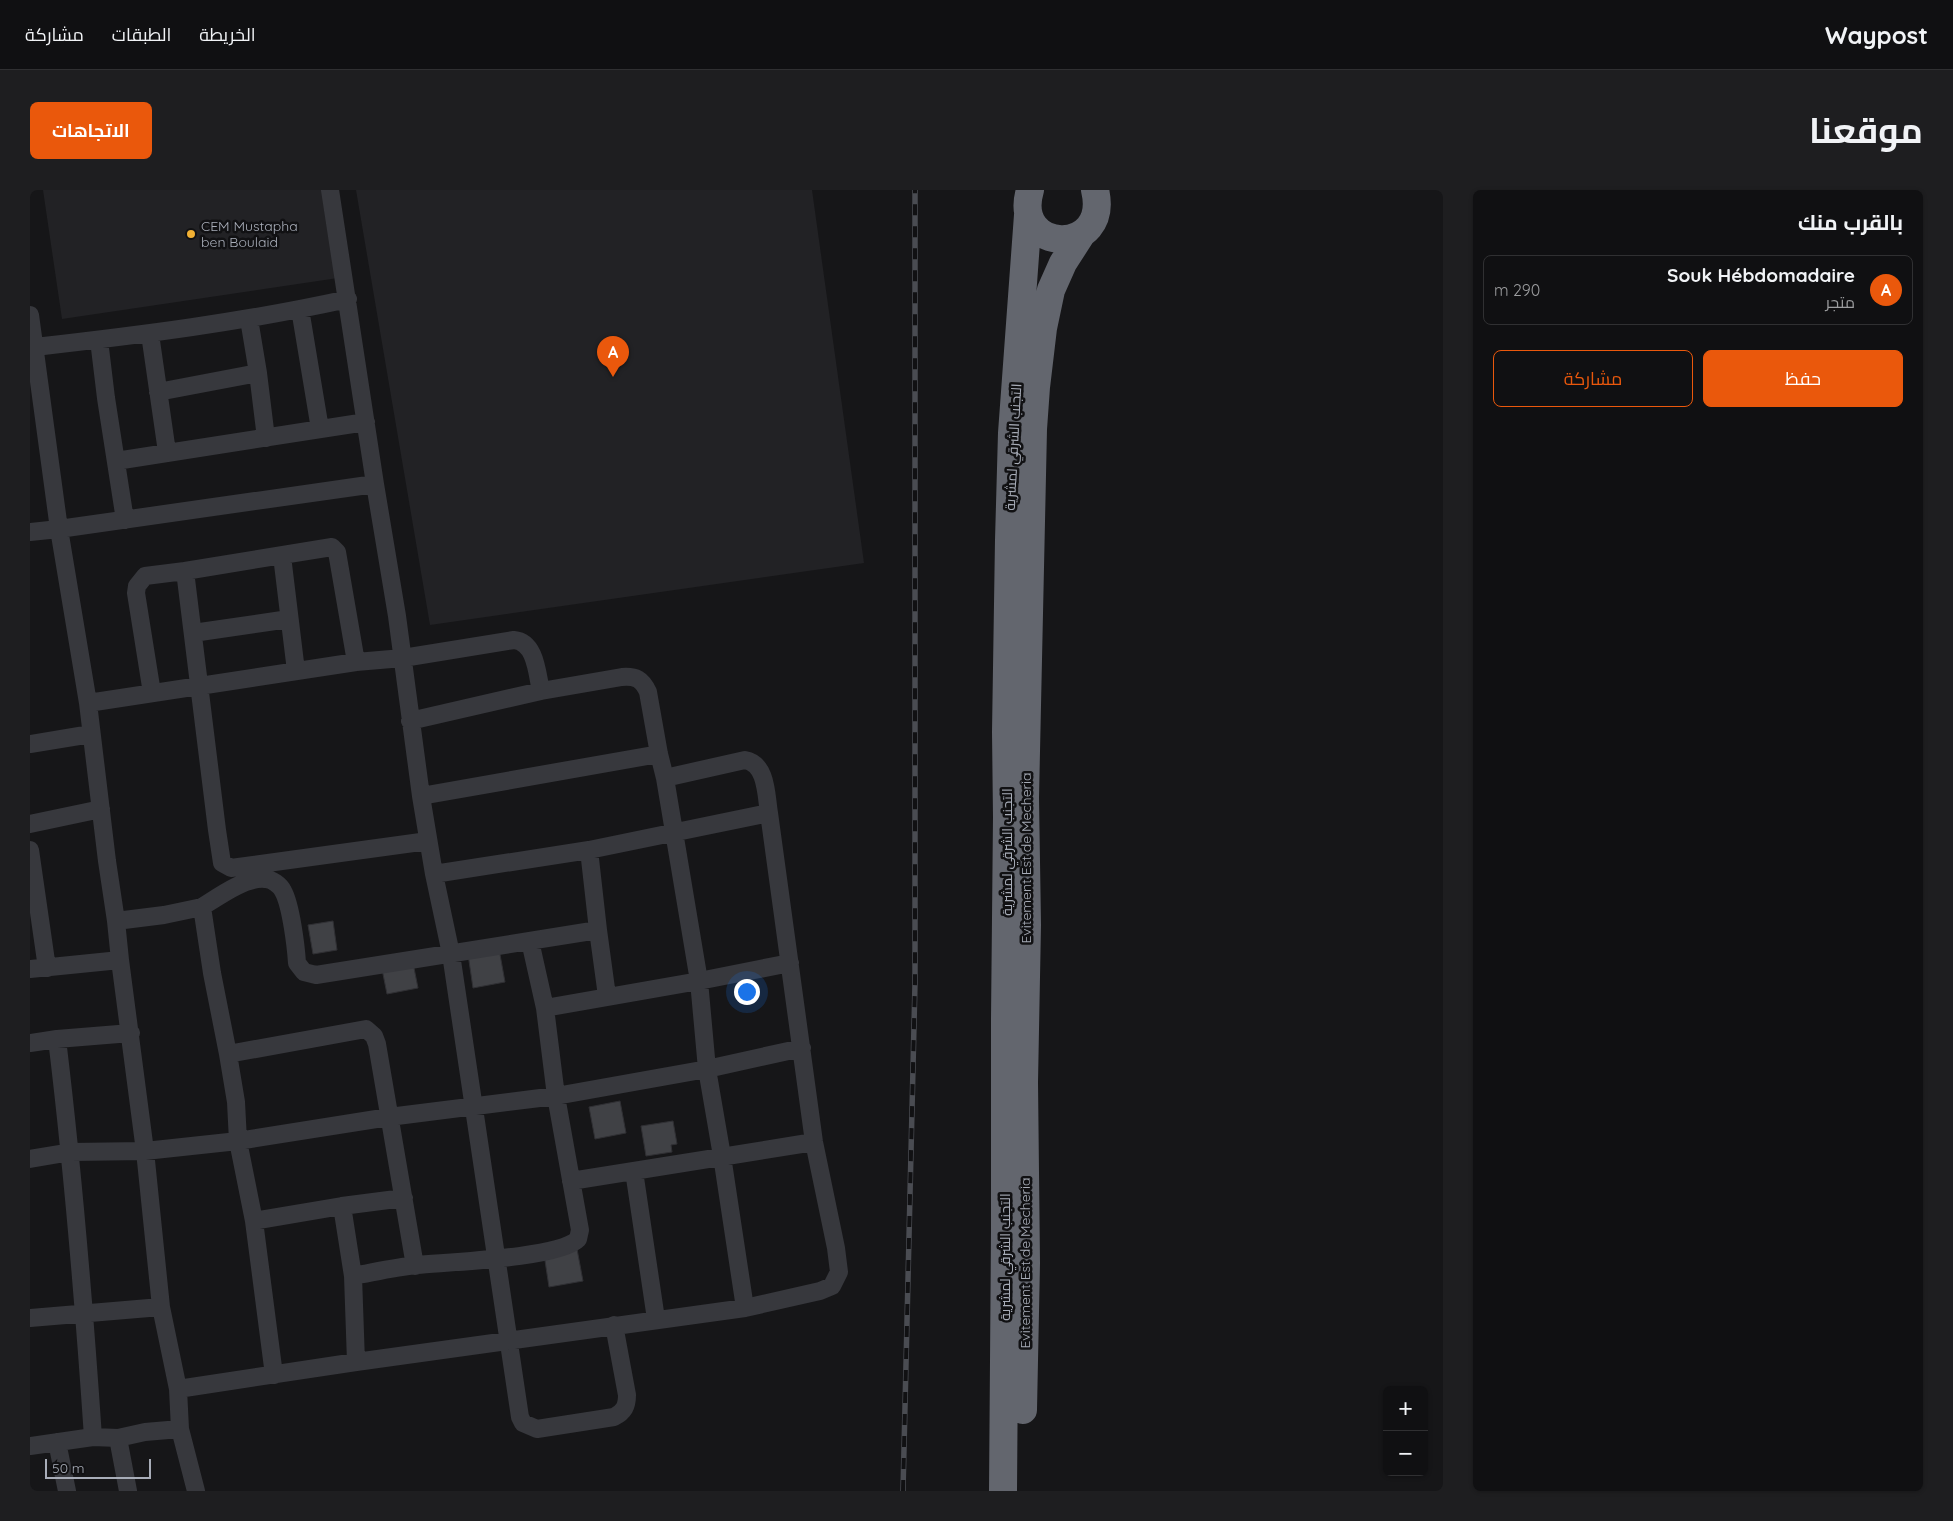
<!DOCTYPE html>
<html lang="ar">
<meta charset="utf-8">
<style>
body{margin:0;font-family:Quicksand,Cairo,sans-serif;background:#1e1e20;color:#f1f3f6;direction:rtl}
.controls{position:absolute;right:15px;bottom:15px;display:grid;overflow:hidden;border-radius:8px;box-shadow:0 1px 4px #0004}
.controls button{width:45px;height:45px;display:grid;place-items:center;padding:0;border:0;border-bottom:1px solid #303032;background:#101012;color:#f1f3f6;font:25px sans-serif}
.scale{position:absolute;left:15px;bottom:12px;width:106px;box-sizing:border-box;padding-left:5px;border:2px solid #a8adb8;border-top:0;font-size:14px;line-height:18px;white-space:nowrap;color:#a8adb8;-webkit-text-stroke:4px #111113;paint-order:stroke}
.you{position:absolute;left:716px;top:801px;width:18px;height:18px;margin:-12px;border:4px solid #fff;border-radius:50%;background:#1a73e8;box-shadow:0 0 0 8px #1a73e833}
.badge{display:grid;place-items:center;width:32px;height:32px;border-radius:50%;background:#ea580c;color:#fff;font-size:16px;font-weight:700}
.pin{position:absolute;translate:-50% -41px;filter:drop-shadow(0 1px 2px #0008)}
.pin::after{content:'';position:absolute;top:26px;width:18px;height:15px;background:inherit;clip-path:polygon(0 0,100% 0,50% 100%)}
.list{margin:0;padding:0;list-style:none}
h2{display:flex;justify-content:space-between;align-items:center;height:65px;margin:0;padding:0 20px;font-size:21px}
h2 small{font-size:16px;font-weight:400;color:#9c9d9f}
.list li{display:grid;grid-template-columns:32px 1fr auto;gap:15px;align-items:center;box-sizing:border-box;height:70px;margin:0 10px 10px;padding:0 10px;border:1px solid #303032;border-radius:8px}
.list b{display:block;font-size:19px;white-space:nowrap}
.list p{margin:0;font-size:16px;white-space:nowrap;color:#9c9d9f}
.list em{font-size:16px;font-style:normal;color:#9c9d9f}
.actions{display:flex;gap:10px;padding:15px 20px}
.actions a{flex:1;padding:11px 0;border:1px solid #ea580c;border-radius:8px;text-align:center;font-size:18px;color:#ea580c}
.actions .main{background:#ea580c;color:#fff}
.map{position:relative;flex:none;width:1413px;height:1301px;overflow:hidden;direction:ltr;border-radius:8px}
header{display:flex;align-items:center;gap:30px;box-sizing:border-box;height:70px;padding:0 25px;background:#101012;border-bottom:1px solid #303032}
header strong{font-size:24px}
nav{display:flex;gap:28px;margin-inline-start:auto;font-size:18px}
.intro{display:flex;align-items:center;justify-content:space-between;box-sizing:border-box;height:120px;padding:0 30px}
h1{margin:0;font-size:35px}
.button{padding:12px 22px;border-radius:8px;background:#ea580c;color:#fff;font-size:18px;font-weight:700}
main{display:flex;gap:30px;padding:0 30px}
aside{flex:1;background:#101012;border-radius:8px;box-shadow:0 1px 4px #0004}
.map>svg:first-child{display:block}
.built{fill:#222225}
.building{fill:#404145;stroke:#303034}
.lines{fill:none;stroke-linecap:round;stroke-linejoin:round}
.street{stroke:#37383d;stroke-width:18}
.highway{stroke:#63666e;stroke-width:28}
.rail-casing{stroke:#4a4c52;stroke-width:5.5}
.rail{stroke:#111113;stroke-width:4;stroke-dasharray:11;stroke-linecap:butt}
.poi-dot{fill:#f2b134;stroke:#111113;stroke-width:2}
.labels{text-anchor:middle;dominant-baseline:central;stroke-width:5;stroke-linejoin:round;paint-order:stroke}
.poi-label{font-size:14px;fill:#a8adb8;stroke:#111113;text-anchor:start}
.street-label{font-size:14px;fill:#a8adb8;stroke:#111113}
</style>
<header>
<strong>Waypost</strong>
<nav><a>الخريطة</a><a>الطبقات</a><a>مشاركة</a></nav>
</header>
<div class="intro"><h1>موقعنا</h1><a class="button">الاتجاهات</a></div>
<main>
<aside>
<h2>بالقرب منك<small></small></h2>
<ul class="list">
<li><span class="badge">A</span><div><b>Souk Hébdomadaire</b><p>متجر</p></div><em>290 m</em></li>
</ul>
<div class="actions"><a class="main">حفظ</a><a>مشاركة</a></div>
</aside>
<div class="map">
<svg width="1413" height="1301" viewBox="0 0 1413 1301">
<rect width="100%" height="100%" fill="#161618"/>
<path class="built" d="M13 0H295L308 88 32 129Z
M326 0H782L834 373 400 435Z"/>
<path class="building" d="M303 731 307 760 283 764 278 735Z
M469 759 475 792 443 798 438 764Z
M383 773 388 798 357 804 352 779Z
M590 911 596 943 565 949 559 917Z
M643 931 647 954 641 955 642 962 616 966 611 936Z
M547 1059 553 1091 519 1097 514 1064Z"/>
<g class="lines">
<path class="street" d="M300 0 345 294 367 426 391 606 404 684 421 764 490 1227 493 1233 507 1239 584 1227C594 1222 597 1216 597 1205L584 1135
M270 119 290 239
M0 125 29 339 58 513 77 671 86 731 90 770 115 961 131 1117 148 1199 150 1239 115 1242 88 1248 63 1247 0 1256
M219 129 228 183 236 248
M120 144 137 262
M69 150 76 208 95 330
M5 157C110 145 214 132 318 109
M128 202 228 183
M86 271 336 232
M0 342 29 339 345 294
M252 366 266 481
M163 443 259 429
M326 472 307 362 302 357 155 381 187 640 192 673 201 678 398 651
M122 503 106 403 107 396 115 386 155 381
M58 513 326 472 373 468 484 450C506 452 507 484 511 501
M380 531 511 501 592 487C606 486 612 489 618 502L629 564 635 588 669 791 677 879 692 966 715 1118
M0 554 61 544
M391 606 629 564
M0 634 71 619
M0 660 17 778
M404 684 559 660 739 623
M172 717C188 707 215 687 235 689 242 689 250 695 253 701 261 715 266 757 267 773L274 782 286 785 568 740 559 660
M86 731 134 725 172 717 182 783 198 864
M568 740 577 806
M0 779 90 770
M515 818 669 791 760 773
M27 849C43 981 54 1114 63 1247
M0 853 27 849 101 843
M0 969 41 962 115 961 208 951 359 927 526 906 677 879 772 858
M604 981 626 1129
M541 991 784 952
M312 1016 323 1086 326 1172
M224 1031 312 1016 374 1008
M323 1086C345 1082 366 1077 387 1075 418 1072 530 1068 548 1049L550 1040 526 906 515 818 500 751
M0 1128 131 1117
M244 1185 224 1031 208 951 206 912 198 864 336 839 344 846 347 854 385 1076
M148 1199 326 1172 715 1118 790 1101 802 1096 809 1082 806 1058 784 952 739 623C736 605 737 574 715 570L635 588
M150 1239 166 1301
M88 1248 98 1301
M27 1252 37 1301"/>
<path class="highway" d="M1000 0C981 64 1081 67 1065 0
M993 1220 996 1073 994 892 997 735 995 608 1003 239 1006 197 1013 138 1021 100 1033 73 1051 45
M973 1301 975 1041V829L977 627 976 542 979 350 982 243 998 25"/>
<defs>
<path id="rail" d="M873 1301 885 793V0"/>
</defs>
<use href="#rail" class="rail-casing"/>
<use href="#rail" class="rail"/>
</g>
<circle class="poi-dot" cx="161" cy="44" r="5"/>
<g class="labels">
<g class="poi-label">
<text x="171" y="36">CEM Mustapha<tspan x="171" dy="16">ben Boulaid</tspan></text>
</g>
<g class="street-label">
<text transform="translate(983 257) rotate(-87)">التجنب الشرقي لمشرية</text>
<text transform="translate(977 662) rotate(-90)">التجنب الشرقي لمشرية</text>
<text transform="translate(996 668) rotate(-90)">Evitement Est de Mecheria</text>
<text transform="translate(975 1067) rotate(-90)">التجنب الشرقي لمشرية</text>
<text transform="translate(995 1073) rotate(-90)">Evitement Est de Mecheria</text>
</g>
</g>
</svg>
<div class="controls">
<button>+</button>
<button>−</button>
</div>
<div class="scale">50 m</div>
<div class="you"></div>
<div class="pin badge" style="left:583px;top:187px">A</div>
</div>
</main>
